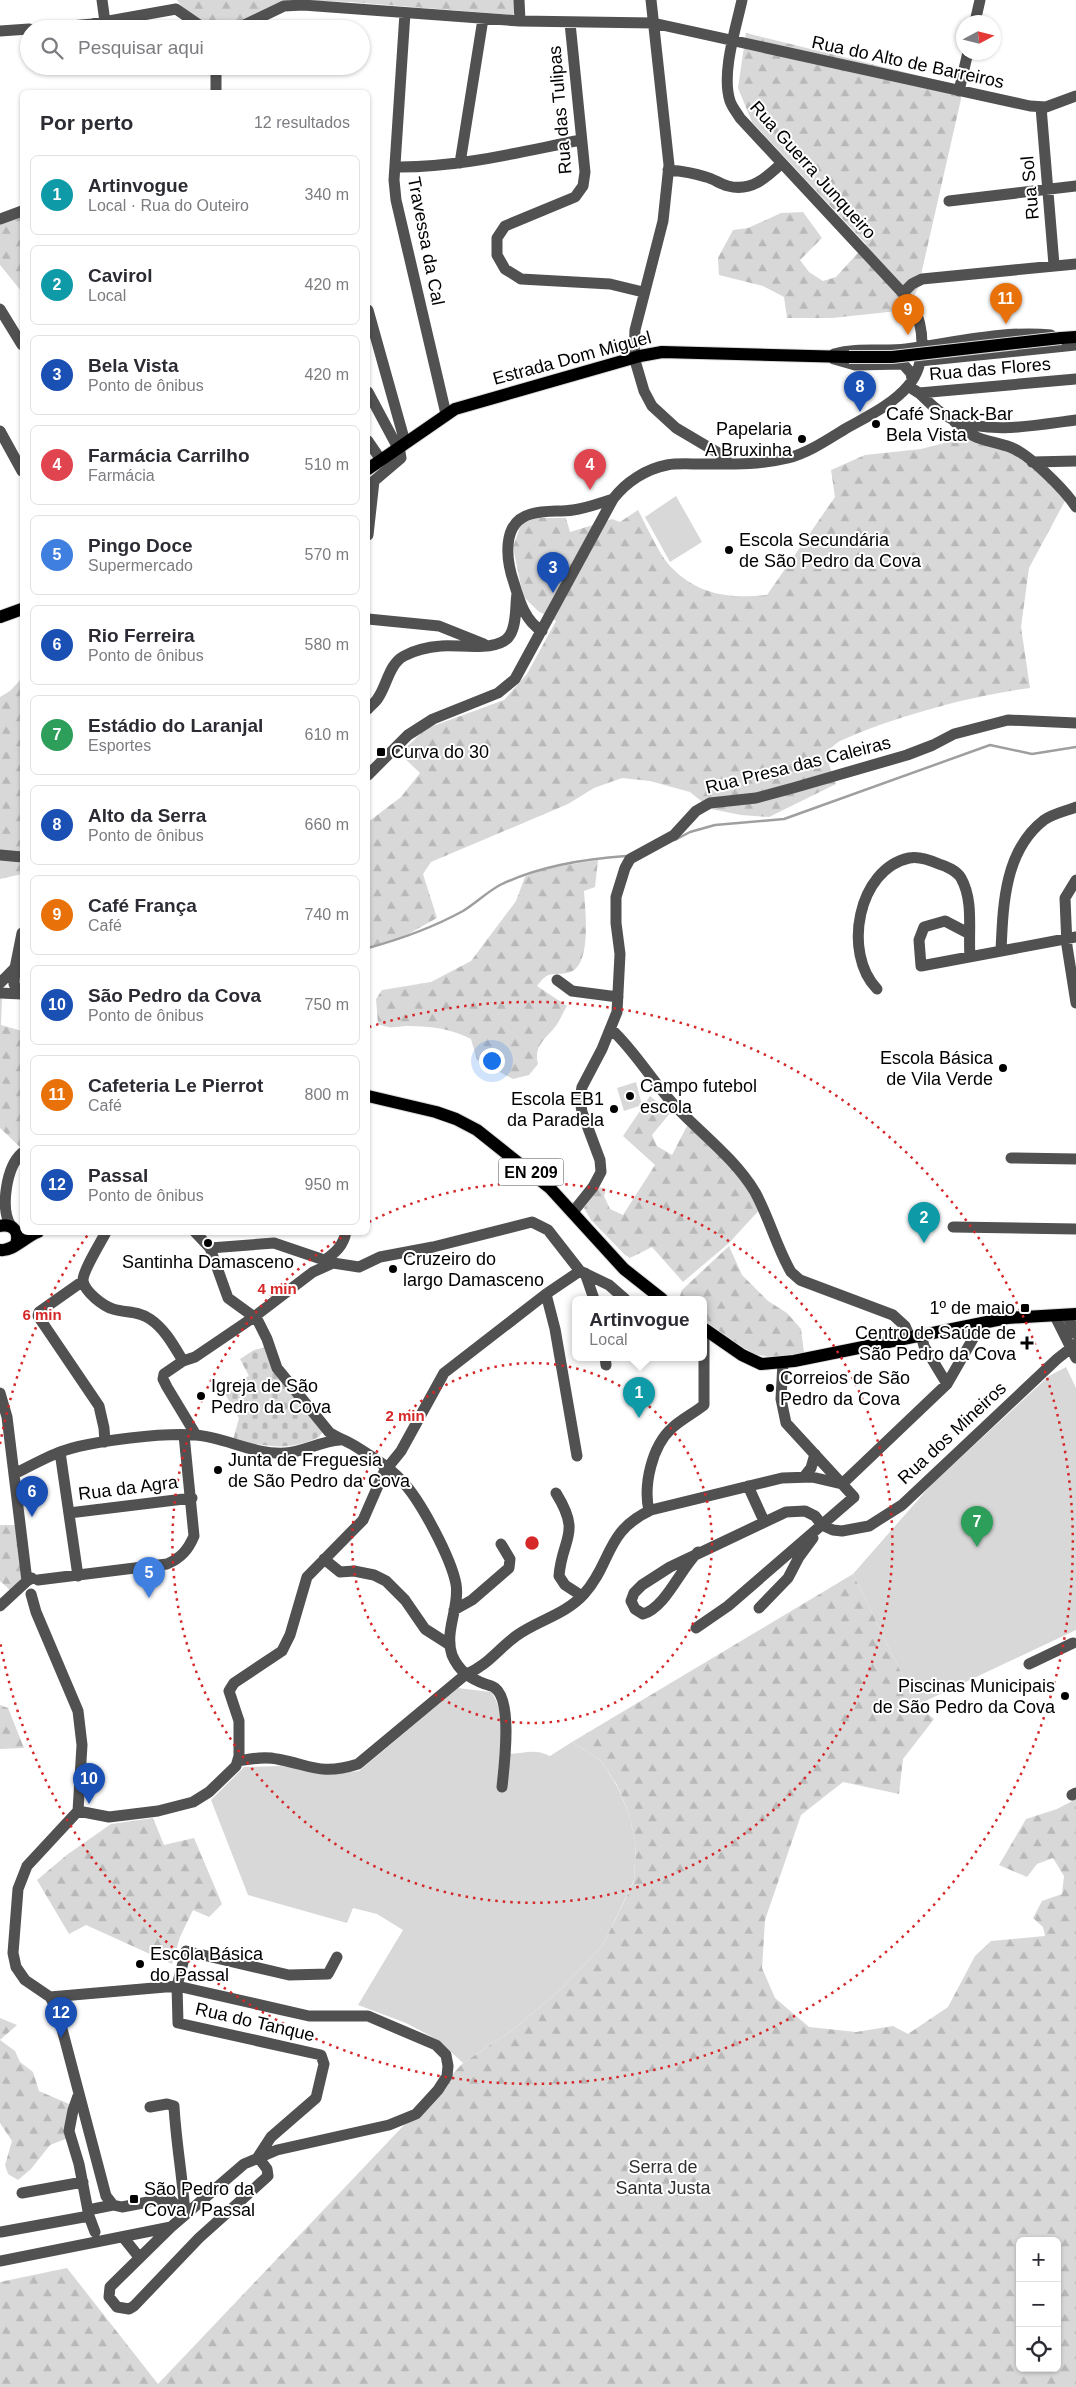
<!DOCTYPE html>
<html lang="pt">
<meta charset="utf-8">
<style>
body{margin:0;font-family:Arial,sans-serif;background:#f2f2f3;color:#2b2b33}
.controls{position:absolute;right:15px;bottom:15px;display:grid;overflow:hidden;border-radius:8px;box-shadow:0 1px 4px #0004}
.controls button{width:45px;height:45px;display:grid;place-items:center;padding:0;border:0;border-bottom:1px solid #e1e1e2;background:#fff;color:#2b2b33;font:25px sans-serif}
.compass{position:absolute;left:956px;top:15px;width:45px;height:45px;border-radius:50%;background:#fff;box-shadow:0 1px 4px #0004;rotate:83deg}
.you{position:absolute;left:491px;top:1060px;width:18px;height:18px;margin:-12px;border:4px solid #fff;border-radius:50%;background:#1a73e8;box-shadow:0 0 0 8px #1a73e833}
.badge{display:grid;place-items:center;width:32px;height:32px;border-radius:50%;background:#000;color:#fff;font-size:16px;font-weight:700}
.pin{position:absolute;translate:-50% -41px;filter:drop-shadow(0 1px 2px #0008)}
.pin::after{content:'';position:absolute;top:26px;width:18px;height:15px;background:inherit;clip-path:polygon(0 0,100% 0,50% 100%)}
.popup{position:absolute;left:572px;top:1296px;width:135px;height:65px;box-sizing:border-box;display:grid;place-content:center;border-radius:8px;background:#fff;filter:drop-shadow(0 1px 4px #0005);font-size:16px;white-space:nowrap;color:#7c7c81}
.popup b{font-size:19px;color:#2b2b33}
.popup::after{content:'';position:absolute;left:50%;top:100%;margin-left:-10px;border:10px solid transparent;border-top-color:#fff}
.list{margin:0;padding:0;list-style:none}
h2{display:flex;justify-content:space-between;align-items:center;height:65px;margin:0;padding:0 20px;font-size:21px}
h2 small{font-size:16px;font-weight:400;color:#7c7c81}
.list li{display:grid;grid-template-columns:32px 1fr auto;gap:15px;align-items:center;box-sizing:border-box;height:80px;margin:0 10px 10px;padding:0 10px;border:1px solid #e1e1e2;border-radius:8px}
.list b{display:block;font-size:19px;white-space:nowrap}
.list p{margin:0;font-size:16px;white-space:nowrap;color:#7c7c81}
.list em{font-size:16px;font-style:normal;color:#7c7c81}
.icon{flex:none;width:28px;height:28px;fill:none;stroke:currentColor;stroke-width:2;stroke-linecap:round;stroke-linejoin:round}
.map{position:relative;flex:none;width:1076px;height:2387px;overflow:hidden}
.search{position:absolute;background:#fff;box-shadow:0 1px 4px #0004;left:20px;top:20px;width:350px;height:55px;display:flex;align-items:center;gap:12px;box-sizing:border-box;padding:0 18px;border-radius:28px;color:#7c7c81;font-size:19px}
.panel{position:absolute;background:#fff;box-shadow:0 1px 4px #0004;left:20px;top:90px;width:350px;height:1145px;border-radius:8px}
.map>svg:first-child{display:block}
.green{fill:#d8d8d8}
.forest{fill:url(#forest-firs);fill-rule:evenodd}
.cemetery{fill:url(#cemetery-stones)}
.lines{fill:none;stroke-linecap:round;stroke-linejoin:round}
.stream{stroke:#9f9f9f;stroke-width:2.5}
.major-casing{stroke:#dbdbdb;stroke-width:14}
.minor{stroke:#515151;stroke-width:11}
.major{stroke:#000;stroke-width:12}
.major-bridge-casing{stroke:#dbdbdb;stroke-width:14;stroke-linecap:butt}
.major-bridge{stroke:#000;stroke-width:12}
.ring{fill:none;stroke:#d62828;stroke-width:2.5;stroke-dasharray:2.5 5}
.poi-dot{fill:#000;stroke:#fff;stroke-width:2}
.labels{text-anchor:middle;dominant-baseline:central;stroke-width:4;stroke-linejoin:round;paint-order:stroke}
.shield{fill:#fff;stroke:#4c4c4c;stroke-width:1}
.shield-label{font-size:16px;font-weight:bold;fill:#000}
.street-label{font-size:18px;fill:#000;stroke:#fff}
.poi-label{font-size:18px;fill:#000;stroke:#fff;text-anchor:start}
.park-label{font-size:18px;fill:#2f2f2f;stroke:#fff}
.centre{fill:#d62828;stroke:#fff;stroke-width:2.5}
.ring-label{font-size:15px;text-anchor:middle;font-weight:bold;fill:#d62828;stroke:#fff;stroke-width:4;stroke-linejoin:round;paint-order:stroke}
</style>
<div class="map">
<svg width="1076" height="2387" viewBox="0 0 1076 2387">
<defs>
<pattern id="forest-firs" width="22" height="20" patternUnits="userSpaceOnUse" patternTransform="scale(1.25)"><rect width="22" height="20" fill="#d8d8d8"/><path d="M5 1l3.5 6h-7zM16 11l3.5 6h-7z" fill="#b8b8b8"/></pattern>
<pattern id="cemetery-stones" width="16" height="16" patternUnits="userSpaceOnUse" patternTransform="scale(1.25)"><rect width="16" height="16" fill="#d8d8d8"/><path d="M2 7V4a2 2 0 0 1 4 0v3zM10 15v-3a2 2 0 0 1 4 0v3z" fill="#b8b8b8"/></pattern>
</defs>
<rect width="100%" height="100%" fill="#fff"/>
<path class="green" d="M676 496 702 542 670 562 645 517Z
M636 1082 642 1105 624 1111 617 1088Z
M1066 1367 1076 1388V1630L917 1705 853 1574 931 1485 1049 1376Z
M458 1688 491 1692C504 1709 502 1732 500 1752 520 1758 529 1746 550 1756L572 1742 601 1761 617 1786 629 1814 636 1845 634 1880 603 1945 560 1990 514 2029 463 2063 438 2040 406 2023 358 2005 403 1930 377 1914 353 1908 347 1923 248 1895 211 1800 244 1767 281 1766 331 1774 359 1771Z"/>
<path class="forest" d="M177 0H290L224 29C210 28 185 13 177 0Z
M292 0H516V10L513 15 349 2Z
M746 33 961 86V99L918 288 907 310 832 318H787L784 297 763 286 719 275 718 258 733 230 748 228 781 213 803 212 822 238 800 260 809 272 823 281 836 277 866 244 752 122 738 88Z
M22 208V292L0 265V219Z
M968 437 1014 454 1045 478 1066 499 1029 568 1021 627 1030 688C973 695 892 717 840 741 835 744 830 749 825 753L836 784 769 817 741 815 711 809 690 792 650 781 622 778 594 788 568 804 431 862 423 874 437 918 401 938 368 947V822L401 797 420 773 400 754 425 729 504 700 527 674 556 621 538 611 523 596 513 547 522 522 536 518H566L570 532 612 519 620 522 638 510C646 525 660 556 671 567 698 595 730 599 767 595L835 497 831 470 865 455 921 449Z
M22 678V874L0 879V697L10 691Z
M598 860 595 887 584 891C585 909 593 969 567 973 550 976 549 970 537 986L567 1006C563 1012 560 1021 555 1027 545 1039 533 1047 538 1064L529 1075 513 1079 477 1060 471 1039C451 1029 432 1026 409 1026 394 1026 394 1030 378 1024L376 999 382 990 431 982 471 961 516 901 525 877 542 869Z
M0 997H2L1 1025 22 1031V1149L0 1128Z
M650 1096 670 1113 652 1135 657 1146 672 1155 687 1126 739 1169 762 1207 729 1243 683 1282 652 1247 630 1258 625 1255 591 1220 584 1208 599 1187 606 1189 604 1196 610 1209 623 1215 655 1165 623 1136Z
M729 1246 742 1275 768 1301 787 1313 801 1329 804 1353 777 1358 753 1354 703 1320V1299H679L682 1290Z
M0 1525H15L23 1576 11 1591 0 1581Z
M853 1574 917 1705 934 1719 903 1759 899 1794 843 1782 801 1815 765 1920 762 1968 775 1998 809 2027 856 2032 893 2026 908 2034 948 2007 975 1956 991 1941 1045 1936 1043 1927 1033 1918 1042 1901 1062 1894 1064 1876 1053 1858 1037 1864 1027 1877 999 1865 1026 1819 1057 1809 1076 1799V2387H0V2282L67 2268 158 2384 463 2063 514 2029 560 1990 603 1945 634 1881 636 1845 629 1814 617 1785 601 1761 572 1742ZM1020 2241H1057V2368H1020Z
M0 1705 8 1708 24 1748 0 1749Z
M153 1818 164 1845 194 1838 222 1904 209 1917 193 1910 180 1937 172 1964 86 1925 69 1934 37 1880 68 1854 111 1824Z
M0 2018 17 2025 0 2040 15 2051 20 2062 33 2072 39 2091 69 2104 67 2119 68 2138 50 2145 31 2169 18 2180 8 2174 5 2165 12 2141 0 2123Z"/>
<path class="cemetery" d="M266 1347 323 1431 319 1437C288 1452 266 1446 233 1440L239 1418 221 1387 249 1376 240 1359 254 1350Z"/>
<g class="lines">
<path class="stream" d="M675 840 690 832 715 825 784 819 990 745 1032 754 1076 747
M368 948C401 939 432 928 463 911 476 903 487 892 500 885 539 866 583 859 626 856"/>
<defs>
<path id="major" d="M1061 338 1076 337
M368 469 455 409 640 356 662 352 849 357
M0 617 22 609
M368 1096 436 1112 456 1119 477 1130 550 1188 624 1269 662 1299
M0 1226C13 1223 20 1232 16 1244
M0 1250C12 1252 25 1237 38 1232
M703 1328 742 1355 761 1364 794 1361 1007 1318 1076 1314"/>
</defs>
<use href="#major" class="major-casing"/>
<path class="minor" d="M102 0 105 22
M519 0 520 21
M651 0 669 165 663 221 635 330 634 357 644 391 652 406 676 428 725 457 728 464
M405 13 394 180 396 200 446 414
M975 22 980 0
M570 23 585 172 583 186 575 197 505 226 497 238V255L505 269 521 279 610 284 643 292
M39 29 92 24 176 9 205 29
M236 29 284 6 303 5 520 21 653 23 1030 106 1046 107 1076 96
M0 31 29 29
M216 66V92
M959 91 968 52
M1041 107 1054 265
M460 163 483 19
M395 167C458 168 519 152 581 140
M668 170C681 171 694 173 706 177 714 179 720 184 728 186 751 192 766 178 782 163
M949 201 1076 186
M0 219 22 211
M903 293 912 284 922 279 1076 264
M0 309 22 345
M368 310 405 442
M834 354C858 347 882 352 906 349 953 343 1004 330 1051 335
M834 359 855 365 903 364 911 373 912 379
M920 361 1076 345
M908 386 919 393 1076 379
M368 392 398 448
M919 393C929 402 939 414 952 419 991 435 1036 425 1076 420
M954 421C974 441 985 439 1010 447 1029 454 1065 490 1076 507
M0 431 22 471
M368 441 381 460
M1032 462 1076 461
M368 486 401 458 399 447
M368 535 374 481
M368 619 439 626 484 644
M542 631C525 621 519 600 514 583 506 560 501 522 531 514 545 510 559 512 573 510 587 508 600 503 613 499
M368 709C371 705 376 702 378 698 387 685 389 664 404 656 415 650 428 647 441 646 458 644 500 653 510 635 517 624 515 606 517 594
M368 775 408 735 433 719 498 693 515 679 613 499C626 482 646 469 667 465 677 463 690 464 701 464 729 464 760 465 788 458 808 453 827 440 845 429 866 417 892 405 908 386 927 364 925 328 912 303L740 118C737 113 732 107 730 101 721 73 736 28 742 0
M0 855 22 857
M1076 880 1065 898 1067 946 1076 1003
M968 933 945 921 924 927 919 940 921 966 1076 937
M1001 951C1003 906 1004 851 1044 820 1052 814 1066 811 1076 807
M15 968 14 984 20 994
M557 980 572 991 618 997
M0 983 15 968 22 933
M877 989C842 953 858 869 909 858 918 856 930 860 939 864 946 866 957 871 961 878 974 901 968 931 970 957
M0 993 22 994
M611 1029C636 1052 653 1083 677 1108 703 1135 735 1159 755 1192 769 1217 776 1246 791 1272L800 1280 893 1315 905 1326 910 1337
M1011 1158 1076 1159
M573 1212 593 1187 601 1172 600 1160 582 1112 580 1099 582 1087 602 1049 617 1012 620 954 616 923V897L625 868 630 859 674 835 696 811 710 803 756 798 793 788 907 755 933 745 954 734 1008 720 1076 723
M11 1226C0 1209 6 1167 22 1153
M953 1227 1076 1229
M106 1232C101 1242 82 1272 83 1281 85 1292 103 1306 113 1309 125 1313 140 1311 150 1319 165 1329 174 1346 183 1361
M195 1232 210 1248 228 1298 257 1319 267 1339 277 1368 329 1432C338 1438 347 1441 355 1446 371 1456 389 1467 401 1480 420 1499 451 1558 456 1584 460 1607 444 1631 452 1655 459 1671 469 1678 485 1684 488 1685 493 1686 495 1688 513 1701 504 1767 502 1787
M210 1248 274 1243 333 1263 359 1267 380 1257 433 1247 532 1222 548 1230 580 1271 609 1285 625 1299
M325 1260C336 1252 343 1246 346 1232
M585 1273 594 1299
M83 1281 39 1312 38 1316 99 1406 104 1428 105 1442
M546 1294 555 1329 577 1456
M1067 1315 1076 1334
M1055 1316 1076 1358
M921 1335 924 1346 947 1384
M605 1357 606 1365
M0 1393 7 1417 27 1581
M196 1435 167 1387 163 1379 164 1374 183 1361 195 1357 254 1317 313 1272 333 1263
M60 1452 78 1576
M14 1474C31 1466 49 1455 66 1450 98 1440 162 1433 195 1435 225 1437 254 1455 285 1453 304 1452 321 1441 340 1440
M804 1477 811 1468 815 1454
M842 1484 947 1384 982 1323
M748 1486 764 1521
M556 1493C582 1535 562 1537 559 1576L565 1585 582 1596
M649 1511C643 1485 652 1446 672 1428 682 1419 694 1413 704 1405V1338L707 1331
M69 1513 192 1498
M698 1552C680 1569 666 1607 643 1614L635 1609 631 1601 634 1593 642 1585 670 1567 786 1512 805 1511 815 1516 822 1525 833 1530 842 1531 869 1526 902 1505 1057 1359 1076 1344
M324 1559 340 1572 354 1571 374 1575 386 1581 405 1600 425 1629 450 1645
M38 1580 167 1564C181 1558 188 1550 194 1536L184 1435
M31 1594 36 1612 78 1711 82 1745 78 1811
M0 1606 27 1581 32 1578
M759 1608 788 1578 799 1557 813 1538
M454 1610 472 1600 509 1568 510 1559 501 1544
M696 1628 728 1606 854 1497 786 1423 781 1399 783 1362
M1029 1664 1073 1643
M238 1761C250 1759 264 1756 277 1759 311 1765 320 1776 358 1764L465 1675C488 1665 497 1650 516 1636 538 1620 565 1615 584 1594 612 1563 605 1531 651 1510L782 1478 812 1477 842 1484
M1072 1795 1076 1793
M78 1811 109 1817 158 1811 193 1802 209 1792 236 1766 239 1756V1721L229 1691 234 1683 282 1651 290 1635 307 1577 363 1520 384 1472 401 1451 444 1373 546 1294 580 1271
M78 1811 27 1866 18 1889 13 1953 16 1967 25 1980 50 1997 57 2010 106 2196 113 2205 122 2207 169 2198 185 2215
M79 2093 73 2110 69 2131 79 2164 89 2216 95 2232
M150 2107 167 2104 174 2106C176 2143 183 2179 185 2215
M22 2193 83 2182
M88 2210 113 2205
M171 2227 110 2287 109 2297 117 2307 129 2309 134 2306 199 2238 268 2176 267 2169 258 2157 271 2137 316 2098 324 2064 321 2055 178 2023 177 1986 186 1951 289 1975 328 1974 337 1957
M1 2232 89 2216
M123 2237 139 2257
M0 2261 171 2227 244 2164 277 2150 389 2125 416 2114 438 2090 447 2076 448 2066 446 2055 436 2045 368 2016H309L177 1986 50 1997"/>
<use href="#major" class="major"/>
<defs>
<path id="major-bridge" d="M849 357H892L1061 338"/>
</defs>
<use href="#major-bridge" class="major-bridge-casing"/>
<use href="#major-bridge" class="major-bridge"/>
</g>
<g class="ring">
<circle cx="532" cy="1543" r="180"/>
<path d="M369 1222A360 360 0 1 1 349 1233"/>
<path d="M0 1444A541 541 0 0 1 89 1233M369 1027A541 541 0 1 1 0 1642"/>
</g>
<g class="poi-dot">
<circle cx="876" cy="424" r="5"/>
<circle cx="802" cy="439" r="5"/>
<circle cx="729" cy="550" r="5"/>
<rect x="376" y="747" width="10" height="10" rx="2.5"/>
<circle cx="1003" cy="1068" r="5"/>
<circle cx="630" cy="1096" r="5"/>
<circle cx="614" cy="1109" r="5"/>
<circle cx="208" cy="1243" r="5"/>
<circle cx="393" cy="1269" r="5"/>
<rect x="1020" y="1303" width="10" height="10" rx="2.5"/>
<path d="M1024.5 1335.5h5v5h5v5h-5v5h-5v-5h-5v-5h5z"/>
<circle cx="770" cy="1388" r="5"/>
<circle cx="201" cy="1396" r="5"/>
<circle cx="218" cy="1470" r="5"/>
<circle cx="1065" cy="1696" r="5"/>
<circle cx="140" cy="1964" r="5"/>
<rect x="129" y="2194" width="10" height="10" rx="2.5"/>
</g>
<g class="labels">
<rect class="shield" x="498.5" y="1158.5" width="65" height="27" rx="4"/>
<g class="shield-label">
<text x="531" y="1172">EN 209</text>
</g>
<g class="street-label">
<text transform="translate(908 62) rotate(12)">Rua do Alto de Barreiros</text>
<text transform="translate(560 110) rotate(-95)">Rua das Tulipas</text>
<text transform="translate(813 170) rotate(48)">Rua Guerra Junqueiro</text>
<text transform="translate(1030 188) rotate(-95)">Rua Sol</text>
<text transform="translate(426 241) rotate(79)">Travessa da Cal</text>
<text transform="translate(572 358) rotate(-15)">Estrada Dom Miguel</text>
<text transform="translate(990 369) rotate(-5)">Rua das Flores</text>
<text transform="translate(798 765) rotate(-14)">Rua Presa das Caleiras</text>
<text transform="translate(952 1433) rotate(-43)">Rua dos Mineiros</text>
<text transform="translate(128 1488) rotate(-7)">Rua da Agra</text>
<text transform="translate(255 2022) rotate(13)">Rua do Tanque</text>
</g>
<g class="poi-label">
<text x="886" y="414">Café Snack-Bar<tspan x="886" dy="21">Bela Vista</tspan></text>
<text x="792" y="429" text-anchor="end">Papelaria<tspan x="792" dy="21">A Bruxinha</tspan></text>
<text x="739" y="540">Escola Secundária<tspan x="739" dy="21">de São Pedro da Cova</tspan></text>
<text x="391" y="752">Curva do 30</text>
<text x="993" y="1058" text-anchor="end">Escola Básica<tspan x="993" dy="21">de Vila Verde</tspan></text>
<text x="640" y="1086">Campo futebol<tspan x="640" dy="21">escola</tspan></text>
<text x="604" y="1099" text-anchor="end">Escola EB1<tspan x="604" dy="21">da Paradela</tspan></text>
<text x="403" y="1259">Cruzeiro do<tspan x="403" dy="21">largo Damasceno</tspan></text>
<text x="208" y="1262" text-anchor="middle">Santinha Damasceno</text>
<text x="1015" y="1308" text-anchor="end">1º de maio</text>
<text x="1016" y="1333" text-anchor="end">Centro de Saúde de<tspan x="1016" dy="21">São Pedro da Cova</tspan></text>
<text x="780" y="1378">Correios de São<tspan x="780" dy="21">Pedro da Cova</tspan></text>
<text x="211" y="1386">Igreja de São<tspan x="211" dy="21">Pedro da Cova</tspan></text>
<text x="228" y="1460">Junta de Freguesia<tspan x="228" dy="21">de São Pedro da Cova</tspan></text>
<text x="1055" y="1686" text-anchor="end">Piscinas Municipais<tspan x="1055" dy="21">de São Pedro da Cova</tspan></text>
<text x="150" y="1954">Escola Básica<tspan x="150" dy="21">do Passal</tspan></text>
<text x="144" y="2189">São Pedro da<tspan x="144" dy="21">Cova / Passal</tspan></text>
</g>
<g class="park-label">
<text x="663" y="2167">Serra de<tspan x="663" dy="21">Santa Justa</tspan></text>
</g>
</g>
<circle cx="532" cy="1543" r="8" class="centre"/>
<g class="ring-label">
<text x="277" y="1294">4 min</text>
<text x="42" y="1320">6 min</text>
<text x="405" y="1421">2 min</text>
</g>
</svg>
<div class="controls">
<button>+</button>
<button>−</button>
<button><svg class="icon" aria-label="locate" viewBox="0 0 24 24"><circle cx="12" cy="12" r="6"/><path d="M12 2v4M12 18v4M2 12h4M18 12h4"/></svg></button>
</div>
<svg class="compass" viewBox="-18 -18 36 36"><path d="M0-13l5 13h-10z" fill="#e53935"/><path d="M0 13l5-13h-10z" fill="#7c7c81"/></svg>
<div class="you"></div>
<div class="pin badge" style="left:639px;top:1418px;background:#0f9aa8">1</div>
<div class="popup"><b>Artinvogue</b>Local</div>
<div class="pin badge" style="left:924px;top:1243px;background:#0f9aa8">2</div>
<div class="pin badge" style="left:553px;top:593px;background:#1a4fb4">3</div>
<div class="pin badge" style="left:590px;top:490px;background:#e0444e">4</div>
<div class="pin badge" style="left:149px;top:1598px;background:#3f7fe0">5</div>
<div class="pin badge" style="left:32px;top:1517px;background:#1a4fb4">6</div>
<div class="pin badge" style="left:977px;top:1547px;background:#2e9e5b">7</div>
<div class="pin badge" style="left:860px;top:412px;background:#1a4fb4">8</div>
<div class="pin badge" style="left:908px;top:335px;background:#e8710a">9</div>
<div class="pin badge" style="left:89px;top:1804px;background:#1a4fb4">10</div>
<div class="pin badge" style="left:1006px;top:324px;background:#e8710a">11</div>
<div class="pin badge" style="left:61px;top:2038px;background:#1a4fb4">12</div>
<div class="search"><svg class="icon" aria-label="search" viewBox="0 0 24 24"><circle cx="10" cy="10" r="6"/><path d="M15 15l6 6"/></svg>Pesquisar aqui</div>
<section class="panel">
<h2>Por perto<small>12 resultados</small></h2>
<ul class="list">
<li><span class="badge" style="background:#0f9aa8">1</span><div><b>Artinvogue</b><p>Local · Rua do Outeiro</p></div><em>340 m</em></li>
<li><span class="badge" style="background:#0f9aa8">2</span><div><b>Cavirol</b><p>Local</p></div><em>420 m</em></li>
<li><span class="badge" style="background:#1a4fb4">3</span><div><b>Bela Vista</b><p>Ponto de ônibus</p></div><em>420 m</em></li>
<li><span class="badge" style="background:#e0444e">4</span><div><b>Farmácia Carrilho</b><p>Farmácia</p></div><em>510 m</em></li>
<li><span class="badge" style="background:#3f7fe0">5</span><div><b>Pingo Doce</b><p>Supermercado</p></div><em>570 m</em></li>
<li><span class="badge" style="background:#1a4fb4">6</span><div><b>Rio Ferreira</b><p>Ponto de ônibus</p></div><em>580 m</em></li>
<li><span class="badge" style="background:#2e9e5b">7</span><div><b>Estádio do Laranjal</b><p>Esportes</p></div><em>610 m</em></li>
<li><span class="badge" style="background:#1a4fb4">8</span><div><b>Alto da Serra</b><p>Ponto de ônibus</p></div><em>660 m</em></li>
<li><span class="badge" style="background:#e8710a">9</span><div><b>Café França</b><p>Café</p></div><em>740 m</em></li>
<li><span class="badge" style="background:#1a4fb4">10</span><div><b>São Pedro da Cova</b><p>Ponto de ônibus</p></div><em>750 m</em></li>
<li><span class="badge" style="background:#e8710a">11</span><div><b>Cafeteria Le Pierrot</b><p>Café</p></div><em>800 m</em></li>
<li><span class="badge" style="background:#1a4fb4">12</span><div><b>Passal</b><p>Ponto de ônibus</p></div><em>950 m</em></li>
</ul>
</section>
</div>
